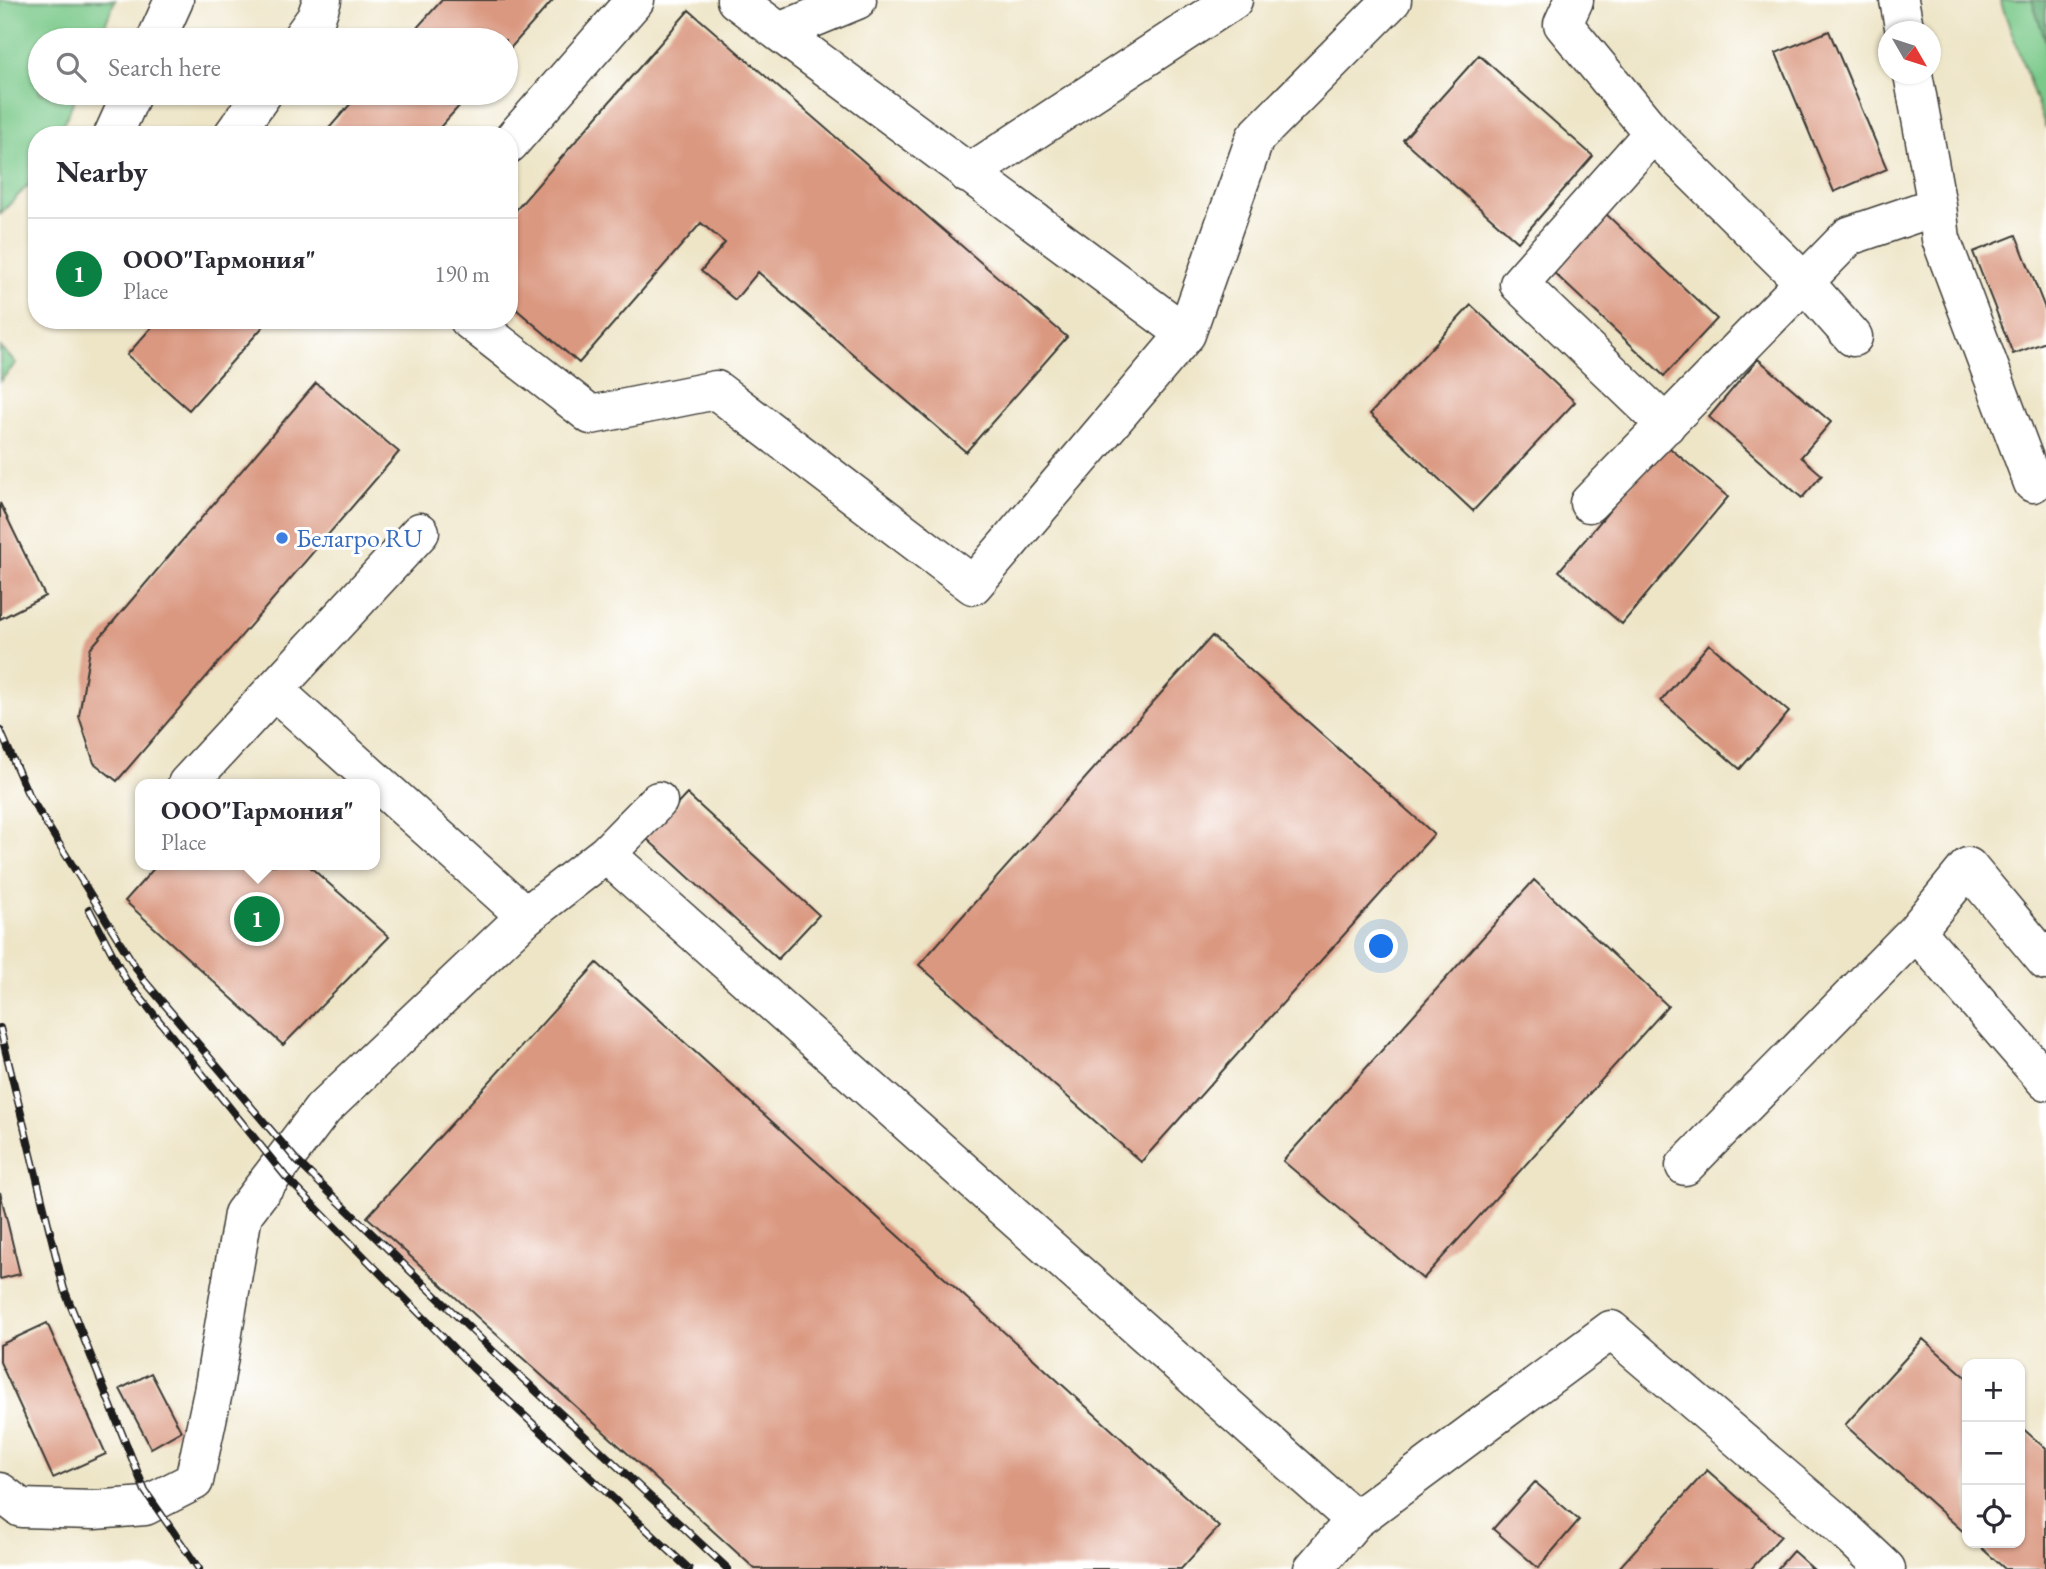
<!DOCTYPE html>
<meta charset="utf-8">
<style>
body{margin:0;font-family:"EB Garamond",serif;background:#f2f2f3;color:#2b2b33}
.controls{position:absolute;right:21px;bottom:21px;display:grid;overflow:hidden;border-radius:14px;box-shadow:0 2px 5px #0004}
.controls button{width:63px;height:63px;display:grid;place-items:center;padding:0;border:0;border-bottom:2px solid #e1e1e2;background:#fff;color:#2b2b33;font:35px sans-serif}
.compass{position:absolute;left:1878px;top:21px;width:63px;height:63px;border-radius:50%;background:#fff;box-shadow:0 2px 5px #0004;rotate:129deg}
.you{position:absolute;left:1382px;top:947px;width:24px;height:24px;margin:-18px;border:5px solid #fff;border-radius:50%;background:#1a73e8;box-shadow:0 0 0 10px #1a73e833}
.badge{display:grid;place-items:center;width:46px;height:46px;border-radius:50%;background:#0b8043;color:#fff;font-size:23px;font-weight:700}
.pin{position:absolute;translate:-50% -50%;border:4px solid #fff;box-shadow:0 2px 7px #0006}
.popup{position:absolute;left:135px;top:779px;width:245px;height:91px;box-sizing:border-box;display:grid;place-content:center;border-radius:14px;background:#fff;filter:drop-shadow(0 2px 5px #0005);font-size:23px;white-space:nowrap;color:#7c7c81}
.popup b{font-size:26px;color:#2b2b33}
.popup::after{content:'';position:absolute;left:50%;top:100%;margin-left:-14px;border:14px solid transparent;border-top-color:#fff}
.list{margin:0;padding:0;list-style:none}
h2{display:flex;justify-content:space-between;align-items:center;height:91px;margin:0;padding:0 28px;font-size:30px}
h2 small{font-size:23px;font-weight:400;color:#7c7c81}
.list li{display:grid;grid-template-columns:46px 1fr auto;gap:21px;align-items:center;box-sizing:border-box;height:112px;padding:0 28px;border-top:2px solid #e1e1e2}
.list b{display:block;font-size:26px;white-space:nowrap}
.list p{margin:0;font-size:23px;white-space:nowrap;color:#7c7c81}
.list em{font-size:23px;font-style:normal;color:#7c7c81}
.icon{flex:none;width:38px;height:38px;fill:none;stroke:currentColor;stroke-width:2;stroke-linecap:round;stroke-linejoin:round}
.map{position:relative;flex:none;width:2046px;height:1569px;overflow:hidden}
.search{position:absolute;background:#fff;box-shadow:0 2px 5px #0004;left:28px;top:28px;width:490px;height:77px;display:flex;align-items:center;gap:18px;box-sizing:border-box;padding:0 24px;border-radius:38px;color:#7c7c81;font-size:26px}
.panel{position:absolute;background:#fff;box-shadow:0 2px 5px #0004;left:28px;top:126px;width:490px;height:203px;border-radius:28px}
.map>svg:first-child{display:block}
.green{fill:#7ac98a;stroke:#4b7253;stroke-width:2}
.forest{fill:#63ad76;stroke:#406449;stroke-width:2}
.building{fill:#da9880}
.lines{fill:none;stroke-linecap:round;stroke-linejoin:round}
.minor-casing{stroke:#3c3a36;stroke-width:41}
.minor{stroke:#fff;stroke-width:38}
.rail-casing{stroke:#1c1c1c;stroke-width:8}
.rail{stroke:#fff;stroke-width:5;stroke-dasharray:16;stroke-linecap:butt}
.shop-dot{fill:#3f7fe0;stroke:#fff;stroke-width:2.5}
.labels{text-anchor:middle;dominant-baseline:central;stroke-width:6;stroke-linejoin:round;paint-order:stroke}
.shop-label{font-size:26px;fill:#366cbe;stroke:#fff;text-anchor:start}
</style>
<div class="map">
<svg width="2046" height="1569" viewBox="0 0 2046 1569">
<rect width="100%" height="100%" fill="#fff"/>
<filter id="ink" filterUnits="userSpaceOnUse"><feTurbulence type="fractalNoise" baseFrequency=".0143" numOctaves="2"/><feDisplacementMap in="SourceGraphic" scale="14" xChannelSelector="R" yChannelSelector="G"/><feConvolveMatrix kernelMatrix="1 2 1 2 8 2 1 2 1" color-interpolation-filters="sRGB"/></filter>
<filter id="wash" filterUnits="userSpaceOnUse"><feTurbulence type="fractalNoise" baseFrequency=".00686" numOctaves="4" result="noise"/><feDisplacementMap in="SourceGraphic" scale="28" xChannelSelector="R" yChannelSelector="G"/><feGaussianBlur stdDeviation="1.57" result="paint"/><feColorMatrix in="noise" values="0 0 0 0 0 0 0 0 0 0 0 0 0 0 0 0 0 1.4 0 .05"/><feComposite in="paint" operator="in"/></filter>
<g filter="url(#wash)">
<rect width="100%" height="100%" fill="#eee5c7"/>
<path class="green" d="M0 0H115L99 40H40V93H77L59 135H37V176L0 214Z
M2000 0H2046V128Z
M0 347 16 363 0 381Z"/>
<path class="forest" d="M2032 0H2046V42Z"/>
<g id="blocks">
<path class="building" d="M442 0H553L506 53V40H406Z
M689 10 1067 337 966 452 758 272 735 300 701 271 725 243 701 223 579 363 509 303V218Z
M1829 31 1887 169 1834 192 1776 53Z
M1479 55 1593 156 1518 242 1403 140Z
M360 93H471L433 135H323Z
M1605 213 1717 319 1664 376 1551 270Z
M2016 235 2046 311V342L2013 354 1973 252Z
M1471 305 1575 402 1473 511 1370 414Z
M158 320H269L189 410 127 355Z
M1758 359 1831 422 1801 457 1822 475 1802 498 1709 417Z
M316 383 399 452 117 781 94 763 79 716 90 649Z
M1665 444 1728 497 1622 624 1559 571Z
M0 503 45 596 0 619Z
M1212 636 1434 834 1141 1162 919 965Z
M1709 644 1789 712 1740 769 1661 701Z
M687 794 819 915 778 959 646 838Z
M157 865H308L389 937 283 1045 125 901Z
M1534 880 1668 1006 1423 1279 1283 1161Z
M597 963 1219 1527 1181 1569H755L367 1217Z
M0 1192 20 1274 0 1279Z
M47 1323 106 1454 53 1478 0 1362V1345Z
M1923 1339 1967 1378V1535L1845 1425Z
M151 1373 181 1431 151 1448 120 1389Z
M2020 1426 2046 1449V1569H2005L1976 1543H2020Z
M1707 1470 1781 1536 1751 1569H1618Z
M1535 1482 1579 1520 1538 1568 1493 1529Z
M1793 1551 1813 1569H1777Z"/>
</g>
</g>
<g filter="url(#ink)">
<use href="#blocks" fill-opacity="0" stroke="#3c3a36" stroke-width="2"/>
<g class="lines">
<defs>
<path id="minor" d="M1574 0 1563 24 1653 133 1804 282 1853 337
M1899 0 1905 32
M779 32 857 0
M156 40 174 0
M300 40 316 18 322 0
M1913 74 1937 206 1941 239 2033 483
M1653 133 1519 284 1666 425
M113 135 132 93
M233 135 263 93
M509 144 635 0
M968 174 1233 0
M469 320 591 415 716 390 973 585 1186 334 736 0
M1186 334 1255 138 1392 0
M1589 503 1849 236 1937 206
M274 690 526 916
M187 784 420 532
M606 854 1355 1520 1611 1330 1835 1521 1886 1569
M1916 931 2046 1081
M1685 1166 1916 931 1968 867 2046 961
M0 1492 21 1508 94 1510 145 1506 194 1481 213 1392 243 1214 323 1109 526 916 606 854 658 801
M1313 1569 1355 1520"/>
</defs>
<use href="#minor" class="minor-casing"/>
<use href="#minor" class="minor"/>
<defs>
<path id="rail" d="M0 730 28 794 143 979 298 1162 492 1350 728 1569
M89 909 126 980 286 1177 472 1367 689 1569
M0 1028 64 1289 145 1491 199 1569"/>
</defs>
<use href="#rail" class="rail-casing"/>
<use href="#rail" class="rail"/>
</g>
</g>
<circle class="shop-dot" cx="282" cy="538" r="7"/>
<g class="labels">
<g class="shop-label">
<text x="296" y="538">Белагро RU</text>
</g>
</g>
</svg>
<div class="controls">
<button>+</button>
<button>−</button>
<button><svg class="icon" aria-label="locate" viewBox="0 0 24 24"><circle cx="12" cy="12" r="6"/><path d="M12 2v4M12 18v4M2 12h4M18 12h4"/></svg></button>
</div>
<svg class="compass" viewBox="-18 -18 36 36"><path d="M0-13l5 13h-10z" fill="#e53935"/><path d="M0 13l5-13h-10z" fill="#7c7c81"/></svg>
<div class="you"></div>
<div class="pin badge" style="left:257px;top:919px">1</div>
<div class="popup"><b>ООО&quot;Гармония&quot;</b>Place</div>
<div class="search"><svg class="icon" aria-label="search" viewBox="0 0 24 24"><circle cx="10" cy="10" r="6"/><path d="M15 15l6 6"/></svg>Search here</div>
<section class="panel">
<h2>Nearby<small></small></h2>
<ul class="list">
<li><span class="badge">1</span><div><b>ООО&quot;Гармония&quot;</b><p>Place</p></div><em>190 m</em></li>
</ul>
</section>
</div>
